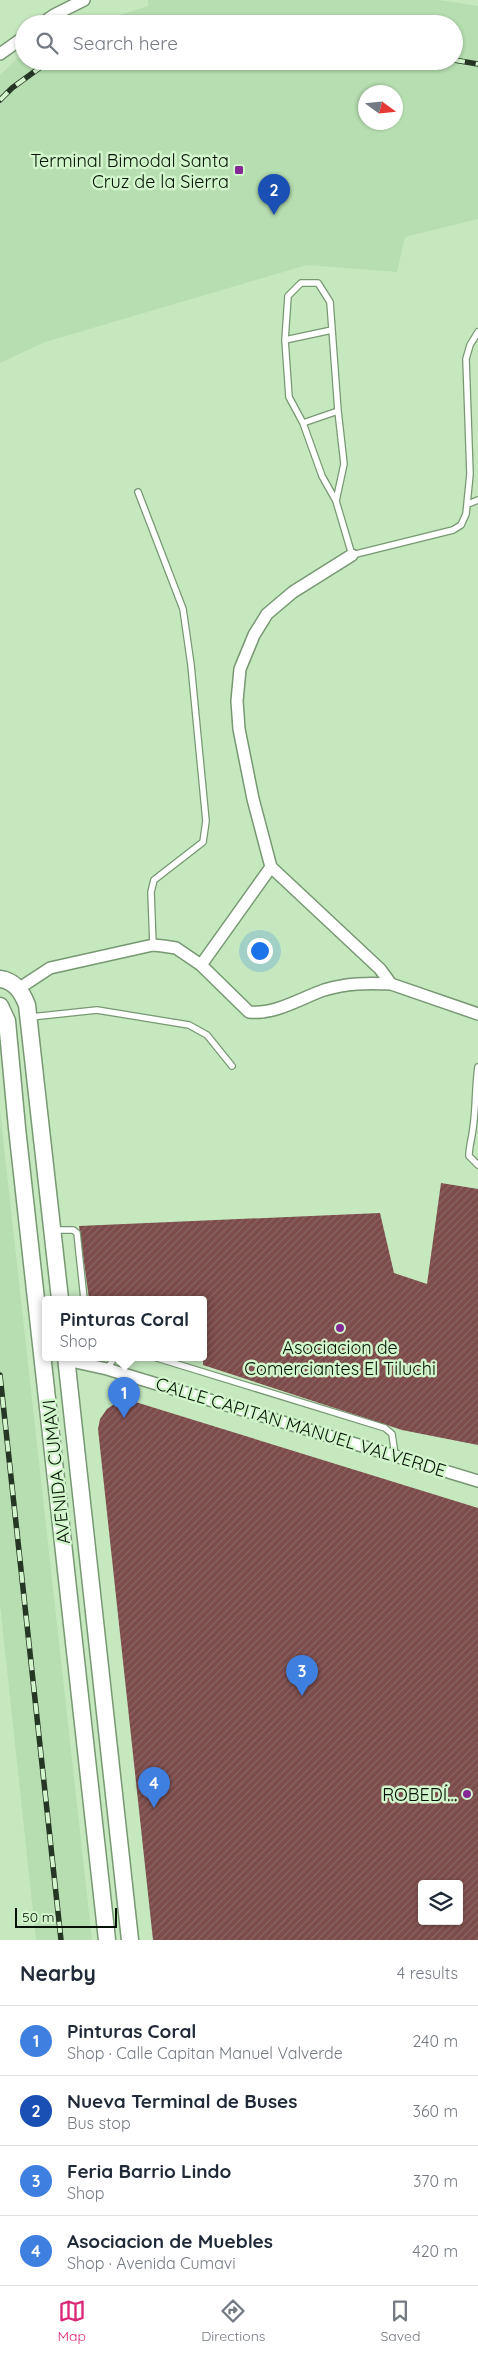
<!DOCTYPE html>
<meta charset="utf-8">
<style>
body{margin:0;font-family:Quicksand,sans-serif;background:#f6f6f7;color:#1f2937}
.controls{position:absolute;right:15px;bottom:15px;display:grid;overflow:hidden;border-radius:5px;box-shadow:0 1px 4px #0004}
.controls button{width:45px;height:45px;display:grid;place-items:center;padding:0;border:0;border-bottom:1px solid #e0e1e3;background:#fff;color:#1f2937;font:25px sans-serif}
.compass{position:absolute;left:358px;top:85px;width:45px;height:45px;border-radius:50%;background:#fff;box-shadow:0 1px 4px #0004;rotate:105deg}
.scale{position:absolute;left:15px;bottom:12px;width:102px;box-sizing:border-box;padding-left:5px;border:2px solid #061205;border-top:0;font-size:14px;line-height:18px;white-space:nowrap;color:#061205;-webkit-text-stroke:4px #d2f5cc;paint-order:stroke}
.you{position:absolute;left:259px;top:950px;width:18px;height:18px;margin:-12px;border:4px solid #fff;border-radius:50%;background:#1a73e8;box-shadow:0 0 0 8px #1a73e833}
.badge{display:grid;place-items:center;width:32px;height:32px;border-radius:50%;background:#db2777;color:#fff;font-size:16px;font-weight:700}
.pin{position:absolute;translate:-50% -41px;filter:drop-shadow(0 1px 2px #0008)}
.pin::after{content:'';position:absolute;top:26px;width:18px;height:15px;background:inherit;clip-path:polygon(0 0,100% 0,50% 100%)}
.popup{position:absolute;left:42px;top:1296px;width:165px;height:65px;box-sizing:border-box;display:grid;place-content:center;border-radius:5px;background:#fff;filter:drop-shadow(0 1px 4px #0005);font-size:16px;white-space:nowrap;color:#747a83}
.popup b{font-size:19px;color:#1f2937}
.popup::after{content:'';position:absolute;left:50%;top:100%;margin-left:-10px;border:10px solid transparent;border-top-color:#fff}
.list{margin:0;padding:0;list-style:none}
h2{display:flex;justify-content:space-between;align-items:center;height:65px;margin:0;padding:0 20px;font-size:21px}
h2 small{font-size:16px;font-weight:400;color:#747a83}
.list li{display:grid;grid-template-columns:32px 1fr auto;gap:15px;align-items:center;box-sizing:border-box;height:70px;padding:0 20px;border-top:1px solid #e0e1e3}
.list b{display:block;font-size:19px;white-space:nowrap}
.list p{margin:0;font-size:16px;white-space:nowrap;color:#747a83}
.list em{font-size:16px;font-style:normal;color:#747a83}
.icon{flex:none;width:28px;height:28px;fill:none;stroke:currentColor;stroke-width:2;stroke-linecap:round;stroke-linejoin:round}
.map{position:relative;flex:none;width:478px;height:1940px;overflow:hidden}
.search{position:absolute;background:#fff;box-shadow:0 1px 4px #0004;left:15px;right:15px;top:15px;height:55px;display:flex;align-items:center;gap:12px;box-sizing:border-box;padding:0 18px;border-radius:28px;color:#747a83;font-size:19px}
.sheet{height:345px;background:#fff}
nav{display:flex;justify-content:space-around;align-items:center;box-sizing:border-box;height:70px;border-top:1px solid #e0e1e3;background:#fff;font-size:14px;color:#747a83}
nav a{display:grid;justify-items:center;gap:2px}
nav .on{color:#db2777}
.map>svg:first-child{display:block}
.built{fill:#b6deb0;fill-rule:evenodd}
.building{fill:url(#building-hatch);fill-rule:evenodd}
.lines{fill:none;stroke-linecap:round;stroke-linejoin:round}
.lane-casing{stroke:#779872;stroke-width:8}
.street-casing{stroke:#779872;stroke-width:14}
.secondary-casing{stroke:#779872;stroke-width:19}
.lane{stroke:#fff;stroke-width:5.5}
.street{stroke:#fff;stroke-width:11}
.secondary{stroke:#fff;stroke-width:16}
.rail-casing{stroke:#263624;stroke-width:5.5}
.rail{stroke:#d2f5cc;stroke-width:4;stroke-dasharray:11;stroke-linecap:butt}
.poi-dot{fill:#832894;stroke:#d2f5cc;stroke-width:2}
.labels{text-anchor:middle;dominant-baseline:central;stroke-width:5;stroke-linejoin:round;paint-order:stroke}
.poi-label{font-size:18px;fill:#061205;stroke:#d2f5cc;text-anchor:end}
.street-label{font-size:18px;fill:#061205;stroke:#d2f5cc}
</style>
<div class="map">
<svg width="478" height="1940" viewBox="0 0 478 1940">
<defs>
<pattern id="building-hatch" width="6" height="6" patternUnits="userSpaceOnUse" patternTransform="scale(1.25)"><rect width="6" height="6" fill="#7c4b4a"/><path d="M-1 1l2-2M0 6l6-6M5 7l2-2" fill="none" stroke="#8a6664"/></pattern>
</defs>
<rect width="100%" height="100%" fill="#c5e8bf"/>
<path class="built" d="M148 0H439L478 6V219L405 237 397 272 307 265 45 342 0 363V75L20 56 24 55V61H454V24H92L148 6ZM366 92H396V122H366Z
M0 1111 92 1940H36L0 1604Z"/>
<path class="building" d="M441 1183 478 1189V1445L402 1430 203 1365V1299H89L79 1226 380 1213 394 1273 427 1284Z
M120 1400H129L478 1508V1940H153L98 1429 100 1419 107 1409ZM422 1884H459V1921H422Z"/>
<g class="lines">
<defs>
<path id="lane" d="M285 340 332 330
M303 423 338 411
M138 492 183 609 191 665 206 821 203 842 154 880 151 892 153 945
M336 501 344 464 338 411 330 302 318 283H301L288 296 285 340 289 397 303 423 322 476 336 501 352 555 453 530 461 525 466 514 470 474 466 359 470 345 478 332
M468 504 478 500
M31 1017 97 1010 189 1025 207 1035 232 1066
M478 1067C475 1088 476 1109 473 1128 472 1138 469 1146 469 1156L478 1165
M54 1230H73L77 1233 84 1299
M154 1357 385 1428 392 1434 395 1455
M107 1369 115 1357"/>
<path id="street" d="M41 24 54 15 84 0
M0 54 24 37
M352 555 293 592 267 614 254 635 240 669 237 701 239 729 253 799 271 867 380 969 391 984 478 1014
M201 965 271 867
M18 989 50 968 153 945 163 946 176 948 201 965 249 1012C275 1015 301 998 324 990 347 983 367 983 391 984
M66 1360 107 1369 478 1481"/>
<path id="secondary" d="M0 979C15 981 22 992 27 1005L60 1299
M0 1006 7 1021 17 1128 107 1940
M66 1357 130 1940"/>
</defs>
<use href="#lane" class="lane-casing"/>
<use href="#street" class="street-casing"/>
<use href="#secondary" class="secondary-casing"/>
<use href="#lane" class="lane"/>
<use href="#street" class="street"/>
<use href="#secondary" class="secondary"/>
<defs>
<path id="rail" d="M143 24 216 19 255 24
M454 60 478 64
M0 100 12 88 49 61
M0 1375 61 1940"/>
</defs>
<use href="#rail" class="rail-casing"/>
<use href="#rail" class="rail"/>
</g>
<g class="poi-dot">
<rect x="234" y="165" width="10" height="10" rx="2.5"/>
<circle cx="340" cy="1328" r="5"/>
<circle cx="467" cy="1794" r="5"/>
</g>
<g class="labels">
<g class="poi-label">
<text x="229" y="160">Terminal Bimodal Santa<tspan x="229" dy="21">Cruz de la Sierra</tspan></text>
<text x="340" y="1347" text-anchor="middle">Asociacion de<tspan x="340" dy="21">Comerciantes El Tiluchi</tspan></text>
<text x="457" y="1794">ROBEDÍ...</text>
</g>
<g class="street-label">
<text transform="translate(301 1427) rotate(17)">CALLE CAPITAN MANUEL VALVERDE</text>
<text transform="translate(56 1472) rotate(-96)">AVENIDA CUMAVI</text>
</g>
</g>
</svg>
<div class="controls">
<button><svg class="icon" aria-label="layers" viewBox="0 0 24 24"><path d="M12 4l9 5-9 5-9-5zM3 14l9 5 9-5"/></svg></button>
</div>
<svg class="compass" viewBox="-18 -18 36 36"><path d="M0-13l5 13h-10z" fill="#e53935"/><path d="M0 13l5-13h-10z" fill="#747a83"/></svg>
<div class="scale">50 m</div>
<div class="you"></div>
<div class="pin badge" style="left:124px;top:1418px;background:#3f7fe0">1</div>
<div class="popup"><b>Pinturas Coral</b>Shop</div>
<div class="pin badge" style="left:274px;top:215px;background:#1a4fb4">2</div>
<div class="pin badge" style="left:302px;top:1696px;background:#3f7fe0">3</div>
<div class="pin badge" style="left:154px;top:1808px;background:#3f7fe0">4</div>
<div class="search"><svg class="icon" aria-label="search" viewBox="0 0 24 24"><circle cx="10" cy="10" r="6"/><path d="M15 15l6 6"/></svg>Search here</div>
</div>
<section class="sheet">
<h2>Nearby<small>4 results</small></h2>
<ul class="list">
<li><span class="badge" style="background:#3f7fe0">1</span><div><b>Pinturas Coral</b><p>Shop · Calle Capitan Manuel Valverde</p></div><em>240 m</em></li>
<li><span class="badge" style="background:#1a4fb4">2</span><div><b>Nueva Terminal de Buses</b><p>Bus stop</p></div><em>360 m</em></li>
<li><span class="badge" style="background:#3f7fe0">3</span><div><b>Feria Barrio Lindo</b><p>Shop</p></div><em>370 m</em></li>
<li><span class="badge" style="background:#3f7fe0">4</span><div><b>Asociacion de Muebles</b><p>Shop · Avenida Cumavi</p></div><em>420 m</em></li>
</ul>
</section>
<nav>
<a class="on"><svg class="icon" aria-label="map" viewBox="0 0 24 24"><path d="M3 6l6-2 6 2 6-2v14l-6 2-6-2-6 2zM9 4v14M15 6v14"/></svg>Map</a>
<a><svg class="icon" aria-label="directions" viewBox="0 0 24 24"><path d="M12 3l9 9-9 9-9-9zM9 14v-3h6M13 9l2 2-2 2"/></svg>Directions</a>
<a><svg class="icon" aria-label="saved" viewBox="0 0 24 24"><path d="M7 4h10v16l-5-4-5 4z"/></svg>Saved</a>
</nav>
